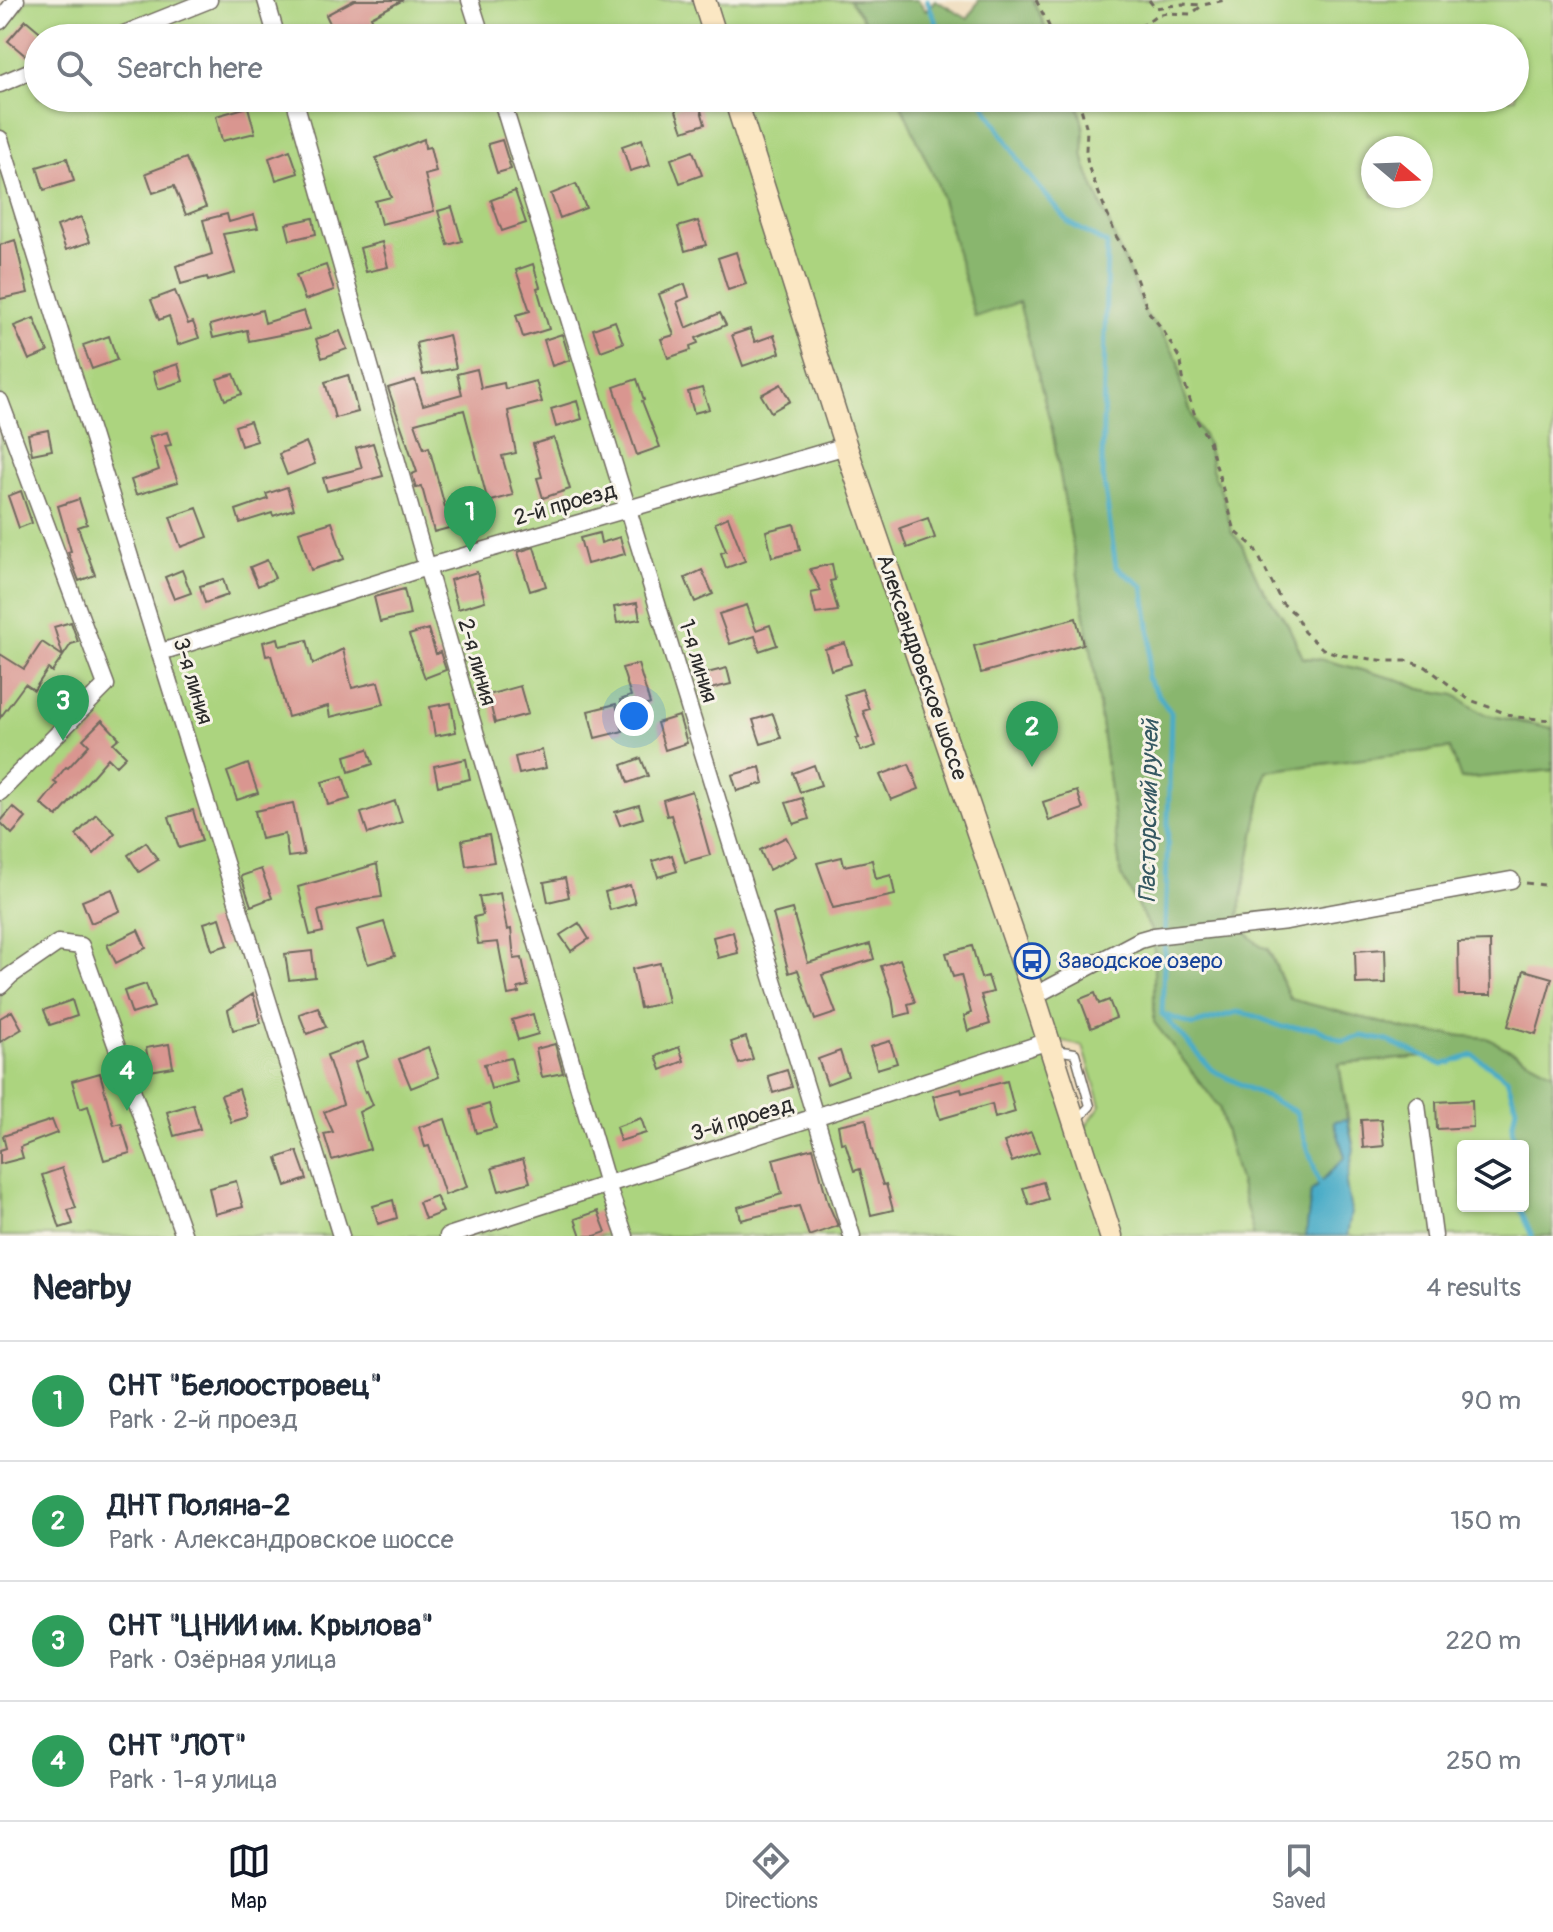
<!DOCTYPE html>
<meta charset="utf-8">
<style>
body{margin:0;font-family:Pangolin,sans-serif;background:#f2f2f3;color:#1f2937}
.controls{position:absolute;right:24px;bottom:24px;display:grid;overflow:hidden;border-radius:8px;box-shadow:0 2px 6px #0004}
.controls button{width:72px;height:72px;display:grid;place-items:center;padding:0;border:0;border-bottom:2px solid #e0e1e3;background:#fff;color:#1f2937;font:40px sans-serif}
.compass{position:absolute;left:1361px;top:136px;width:72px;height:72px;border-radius:50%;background:#fff;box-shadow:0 2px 6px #0004;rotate:109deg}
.you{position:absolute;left:634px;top:716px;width:28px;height:28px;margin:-20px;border:6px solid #fff;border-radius:50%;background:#1a73e8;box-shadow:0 0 0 12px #1a73e833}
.badge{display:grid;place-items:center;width:52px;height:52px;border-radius:50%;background:#111827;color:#fff;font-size:26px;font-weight:700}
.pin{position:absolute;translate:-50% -66px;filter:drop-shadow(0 2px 4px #0008)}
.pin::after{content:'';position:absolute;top:42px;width:28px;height:24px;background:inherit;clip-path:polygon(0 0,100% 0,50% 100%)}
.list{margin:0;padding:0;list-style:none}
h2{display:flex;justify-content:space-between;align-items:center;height:104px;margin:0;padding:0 32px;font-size:34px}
h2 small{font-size:26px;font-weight:400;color:#747a83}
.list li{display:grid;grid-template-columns:52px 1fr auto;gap:24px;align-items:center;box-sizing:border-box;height:120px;padding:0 32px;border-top:2px solid #e0e1e3}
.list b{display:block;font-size:30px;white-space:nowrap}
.list p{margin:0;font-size:26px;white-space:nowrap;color:#747a83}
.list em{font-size:26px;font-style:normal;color:#747a83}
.icon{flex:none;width:44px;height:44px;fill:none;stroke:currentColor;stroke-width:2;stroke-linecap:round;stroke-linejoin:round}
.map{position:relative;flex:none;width:1553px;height:1236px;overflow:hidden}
.search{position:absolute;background:#fff;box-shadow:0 2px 6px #0004;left:24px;right:24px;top:24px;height:88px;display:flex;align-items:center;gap:20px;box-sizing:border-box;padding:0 28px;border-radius:44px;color:#747a83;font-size:30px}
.sheet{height:584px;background:#fff}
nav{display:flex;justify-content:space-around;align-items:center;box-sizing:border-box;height:112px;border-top:2px solid #e0e1e3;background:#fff;font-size:22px;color:#747a83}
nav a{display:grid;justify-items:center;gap:4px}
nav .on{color:#111827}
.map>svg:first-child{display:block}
.green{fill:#acd47f;stroke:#6c8055;stroke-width:2;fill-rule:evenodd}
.forest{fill:#89b66e;stroke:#5a704c;stroke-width:2}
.water{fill:#48acc7;stroke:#3a6c79;stroke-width:2}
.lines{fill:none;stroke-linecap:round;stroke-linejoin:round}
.stream{stroke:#48acc7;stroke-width:5}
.building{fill:#d99690}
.lane-casing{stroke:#706a5f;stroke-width:11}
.street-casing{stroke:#706a5f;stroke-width:19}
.secondary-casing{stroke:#706a5f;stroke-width:25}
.path{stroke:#706a5f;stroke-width:3;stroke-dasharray:6 6;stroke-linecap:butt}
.lane{stroke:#fff;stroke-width:8}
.street{stroke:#fff;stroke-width:16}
.secondary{stroke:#fbe7c3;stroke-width:22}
.labels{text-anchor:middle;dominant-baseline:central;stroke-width:6;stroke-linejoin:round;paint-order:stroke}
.street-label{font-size:22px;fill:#2b2b2b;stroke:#f7f3e8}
.transit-label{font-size:22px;fill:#164399;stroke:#f7f3e8;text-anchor:start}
.water-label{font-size:24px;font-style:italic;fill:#355862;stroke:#f7f3e8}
</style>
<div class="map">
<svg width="1553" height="1236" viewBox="0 0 1553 1236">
<rect width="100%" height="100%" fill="#f7f3e8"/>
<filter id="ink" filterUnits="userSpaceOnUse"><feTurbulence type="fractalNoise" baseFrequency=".0125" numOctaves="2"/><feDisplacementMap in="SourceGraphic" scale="16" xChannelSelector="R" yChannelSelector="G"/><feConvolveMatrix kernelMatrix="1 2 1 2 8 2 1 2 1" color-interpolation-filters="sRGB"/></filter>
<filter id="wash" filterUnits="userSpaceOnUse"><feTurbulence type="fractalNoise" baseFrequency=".006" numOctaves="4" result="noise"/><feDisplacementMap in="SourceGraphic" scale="32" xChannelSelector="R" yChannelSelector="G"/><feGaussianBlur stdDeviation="1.8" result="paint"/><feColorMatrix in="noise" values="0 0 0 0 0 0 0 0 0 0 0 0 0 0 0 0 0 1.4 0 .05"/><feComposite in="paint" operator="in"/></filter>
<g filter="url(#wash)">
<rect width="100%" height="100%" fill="#f0debf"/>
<path class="green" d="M27 0H849L861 16 871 38H38V98H898L938 185 975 317 1019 301 1052 429 1093 660 1121 875 1154 936V1022L1219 1107 1254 1236H0V35ZM1049 1039 1083 1046 1101 1105 1079 1135Z
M1033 0H1553V728L1483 714 1455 695 1420 689 1403 681 1320 659 1303 658 1288 625 1259 583 1241 543 1232 533 1224 499 1212 469 1207 443 1194 420 1182 388 1179 362 1161 332 1146 315 1086 167 1083 154 1084 129 1076 98H1515V38H1050ZM1373 148H1421V196H1373Z
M1451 748 1462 779 1553 770V1073L1487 1038 1417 1032 1290 999 1269 949 1260 946 1240 927 1239 914 1266 771Z
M1473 1055 1507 1078 1516 1107 1512 1128 1516 1146H1463V1206H1519L1532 1236H1347L1351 1212 1346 1184 1354 1149 1339 1064 1425 1057 1443 1065Z"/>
<path class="forest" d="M849 0H918L926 11 935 0 968 19 979 0H1033L1050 38H871L861 16Z
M898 98H1076L1084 129 1083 154 1086 167 1146 315 1161 332 1179 362 1182 388 1194 420 1207 443 1212 469 1224 499 1232 533 1241 543 1259 583 1288 625 1303 658 1320 659 1403 681 1420 689 1455 695 1483 714 1553 729V770L1461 779 1450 748 1266 771 1239 914 1240 927 1260 946 1268 949 1290 999 1417 1032 1487 1038 1553 1073V1236H1532L1519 1206H1523V1146H1516L1512 1128 1516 1107 1508 1078 1473 1055 1443 1065 1425 1057 1339 1064 1347 1119 1334 1122 1345 1157 1311 1192 1306 1236H1254L1219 1107 1154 1022V936L1121 875 1093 660 1052 429 1019 302 975 317 938 185Z"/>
<path class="water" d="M1347 1119 1354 1149 1346 1184 1351 1212 1347 1236H1306L1311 1192 1345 1157 1334 1121Z"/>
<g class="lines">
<path class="stream" d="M927 0 942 38
M980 98 1025 170 1069 223 1107 244 1102 468 1116 567 1143 586 1151 640 1147 678 1171 713 1165 930
M1165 940 1162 1014 1212 1070 1296 1112 1321 1188
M1163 1014 1193 1025 1237 1012 1255 1016 1282 1027 1315 1028 1343 1041 1362 1036 1388 1041 1443 1065 1473 1055 1507 1078 1516 1107 1512 1128 1516 1146
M1519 1206 1532 1236"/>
</g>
<g id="blocks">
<path class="building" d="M354 0H403L371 17 380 38H348L344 29 335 34 326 15Z
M26 20 45 36 38 38V44L27 57 8 41Z
M527 98H569V100L532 113Z
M698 100 705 124 683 131 675 108Z
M248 107 255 133 222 141 216 116Z
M424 139 425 148 430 147 436 172 425 175 434 211 381 224 375 201 391 197 376 158Z
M642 139 650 165 630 171 622 146Z
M502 140 511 169 497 173 488 144Z
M290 150 298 173 276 180 269 158Z
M693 151 702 175 680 183 671 159Z
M67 158 74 181 44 190 37 167Z
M186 158 206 207 186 215 174 186 153 193 146 173Z
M576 184 586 208 560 218 551 194Z
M515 191 526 223 502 231 491 200Z
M452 207 462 241 448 245 438 211Z
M227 214 229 222 254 215 258 228 223 234 235 273 208 281 207 277 181 284 176 266 212 254 203 220Z
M81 217 90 242 66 250 57 226Z
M313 218 316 234 290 240 286 224Z
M698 221 706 245 685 251 678 227Z
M15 240 28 293 0 299V245Z
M382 242 388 267 366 272 360 248Z
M736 252 746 284 728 290 718 258Z
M533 264 540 287 537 288 549 329 523 337 516 315 530 311 516 270Z
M326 265 334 290 305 300 296 275Z
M685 284 689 297 677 302 686 328 720 313 726 325 696 338 698 343 690 346 691 350 668 358 661 339 674 335 659 294Z
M175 291 188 324 193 322 199 338 178 345 169 316 159 320 151 300Z
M262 310 265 323 304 311 310 329 249 341 247 330 213 338 210 325Z
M34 318 48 352 29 360 14 326Z
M615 321 623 343 601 351 593 329Z
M750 329 755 342 774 335 780 353 743 366 732 335Z
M340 331 347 349 322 358 316 339Z
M562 334 570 360 552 366 544 340Z
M449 335 456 368 423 375 416 343Z
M109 336 117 360 92 369 83 345Z
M178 364 183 381 158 389 153 372Z
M477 369 481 388 504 383 505 389 536 381 542 402 508 411 516 453 502 456 513 495 488 502 464 410 415 423 424 449 429 447 445 507 450 506 456 526 434 532 423 491 421 487 416 488 412 474 417 472 388 388 415 380 423 405 462 394 457 374Z
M234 374 242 394 225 400 217 379Z
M348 375 358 412 335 418 325 382Z
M637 379 644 400 642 401 660 447 637 455 614 387Z
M781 384 790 401 771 412 761 395Z
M702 388 709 409 694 413 688 392Z
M577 401 582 419 556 427 551 409Z
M250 421 257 441 241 446 235 426Z
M48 430 52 450 32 454 28 434Z
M167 432 171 445 165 446 178 482 136 495 131 480 159 470 149 437Z
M554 438 570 489 543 498 537 478 542 477 533 444Z
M306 442 315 464 287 475 279 454Z
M373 443 383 476 327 491 323 478 362 468 356 448Z
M287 487 294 509 273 516 272 513 240 523 236 510 268 499 266 494Z
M21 491 32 523 19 528 8 496Z
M79 499 87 524 78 527 95 575 79 581 68 552 71 551 58 506Z
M197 508 208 537 181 547 170 517Z
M728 517 745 561 726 568 721 553 726 551 715 523Z
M928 518 935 538 907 548 900 528Z
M332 522 344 559 311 570 299 532Z
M794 524 800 550 772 557 766 531Z
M599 533 601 543 620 537 625 554 587 564 580 538Z
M534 547 546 586 530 591 518 552Z
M267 560 275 578 258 586 250 567Z
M832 564 835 580 830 581 838 611 816 614 811 593 821 591 810 569Z
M182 570 191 593 174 599 165 577Z
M702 570 713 594 695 602 685 578Z
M477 572 485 601 458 609 450 580Z
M223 579 228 595 205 603 200 586Z
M404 589 410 615 380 622 374 597Z
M637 603 640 619 617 623 614 607Z
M747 605 756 630 770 625 777 645 759 651 755 636 730 644 719 614Z
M1076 618 1083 644 981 673 974 646Z
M71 622 78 642 71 644 63 656 54 627Z
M428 629 436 654 440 652 446 670 425 678 409 635Z
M278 638 280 646 307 640 313 664 343 649 352 688 378 682 384 704 330 717 328 706 288 717 271 655 266 656 263 642Z
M42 642 63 656 52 672 48 669 34 690 25 684 0 718V654L24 669Z
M845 643 851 664 831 670 825 649Z
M638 664 650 704 624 713 620 700 631 696 622 668Z
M727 668 731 684 706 690 703 674Z
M520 686 528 714 495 723 488 695Z
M862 689 869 709 863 711 876 746 861 751 856 739 859 738 844 695Z
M451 703 456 732 435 736 430 707Z
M616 704 623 731 595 738 588 711Z
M773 714 781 738 761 744 753 720Z
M679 716 687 743 665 750 657 723Z
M102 720 119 738 113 743 126 756 116 766 108 758 57 817 41 804 57 784 54 782 66 767 68 768 89 745 83 739Z
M368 749 373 764 349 772 345 756Z
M542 750 546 768 519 774 515 757Z
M641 758 648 776 628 783 622 765Z
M466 759 470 779 438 786 434 766Z
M248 764 258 793 237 800 227 772Z
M909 764 919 789 891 800 880 775Z
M814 765 821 785 800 792 793 773Z
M760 767 764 783 737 791 732 775Z
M343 776 350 799 328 805 322 782Z
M692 791 710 855 685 862 671 815 667 816 663 800Z
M1077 791 1083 809 1049 821 1043 802Z
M802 798 809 819 794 824 786 803Z
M395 801 402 822 368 834 361 813Z
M293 803 304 855 288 857 285 834 261 839 255 811Z
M639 805 643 818 620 825 615 812Z
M13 807 26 818 12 834 0 822Z
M193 810 202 841 179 848 169 817Z
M96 814 115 833 94 854 76 835Z
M489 835 494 862 466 866 462 840Z
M786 837 796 856 769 870 760 850Z
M146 842 158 860 139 872 128 855Z
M672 855 677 871 658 877 653 861Z
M842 857 844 866 872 860 876 879 891 875 895 895 833 908 817 863Z
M377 864 382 897 365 899 318 911 323 932 310 935 298 887Z
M261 869 272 898 251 906 241 876Z
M565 878 569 897 548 902 544 882Z
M630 885 635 903 610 910 605 892Z
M112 889 120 911 91 923 82 901Z
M500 893 507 930 511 929 514 959 522 958 528 986 518 988 519 993 508 995 498 942 478 944 474 917 483 915 479 897Z
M792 909 808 963 870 944 874 959 822 975 836 1013 815 1020 798 970 789 973 773 914Z
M220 918 228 945 212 950 204 923Z
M384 922 395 956 368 964 357 930Z
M579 923 589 939 571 951 560 935Z
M138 930 146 948 116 963 107 945Z
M733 932 738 953 718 958 713 937Z
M1490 941 1491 995H1459L1458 942Z
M972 946 981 978 988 976 993 992 981 995 990 1024 968 1031 964 1016 971 1013 961 975 953 977 946 953Z
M1385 949 1386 983 1356 984 1355 951Z
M312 951 315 977 289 980 285 954Z
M900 959 915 1002 908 1004 910 1013 895 1017 892 997 881 966Z
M660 963 668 1002 640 1008 632 969Z
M1524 970 1552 978 1536 1034 1508 1026Z
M146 984 154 1007 132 1014 124 991Z
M1095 993 1099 1004 1109 1000 1116 1018 1091 1028 1080 999Z
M253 994 261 1023 233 1030 228 1010Z
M72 1000 77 1016 50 1025 44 1010Z
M318 1007 326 1027 307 1034 299 1014Z
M12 1011 22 1029 0 1042V1018Z
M533 1014 538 1034 518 1040 512 1020Z
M746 1037 753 1059 739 1064 731 1042Z
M890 1041 897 1063 877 1069 870 1047Z
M363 1042 368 1057 355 1062 365 1092 367 1091 373 1105 359 1112 370 1149 332 1160 324 1134 333 1132 324 1112 343 1104 327 1055Z
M169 1044 173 1067 150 1071 146 1048Z
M555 1044 563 1073 542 1077 536 1049Z
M428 1047 439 1077 411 1088 399 1059Z
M679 1047 684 1061 661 1070 656 1056Z
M840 1051 848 1076 827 1084 818 1059Z
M511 1058 517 1082 491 1089 484 1064Z
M787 1070 792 1087 773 1093 768 1076Z
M100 1073 114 1125 121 1123 130 1153 104 1160 88 1106 80 1109 72 1081Z
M1007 1081 1015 1112 995 1118 992 1104 940 1119 933 1096 961 1089 962 1093Z
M239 1089 248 1117 231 1122 221 1095Z
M1472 1100 1473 1127 1437 1129 1436 1102Z
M193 1104 200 1129 174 1136 167 1112Z
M489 1104 496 1128 476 1133 470 1110Z
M641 1118 646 1133 620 1141 616 1127Z
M445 1119 467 1187 445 1195 429 1146 425 1147 419 1127Z
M866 1119 872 1150 883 1185 886 1184 893 1210 871 1215 860 1169 854 1171 845 1142 841 1143 838 1125Z
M1381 1119 1384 1146 1363 1148 1361 1120Z
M52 1120 57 1133 20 1147 23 1158 0 1164V1150L6 1148 3 1136Z
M1031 1132 1039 1152 1012 1162 1004 1142Z
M813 1148 828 1203 838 1226 809 1236 799 1206 741 1220 738 1207 782 1194 773 1159Z
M297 1151 307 1179 286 1186 277 1158Z
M523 1159 530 1182 499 1191 492 1168Z
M62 1168 76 1208 68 1210 73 1224 60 1228 42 1175Z
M236 1181 243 1207 215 1214 209 1188Z
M1043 1182 1048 1199 1029 1205 1023 1188Z
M436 1196 443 1212 425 1219 419 1202Z
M393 1200 397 1218 378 1224 373 1206Z
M598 1211 606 1232 595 1236H581L575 1219Z"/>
</g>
</g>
<g filter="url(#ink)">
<use href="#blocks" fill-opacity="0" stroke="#706a5f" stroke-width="2"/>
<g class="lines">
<defs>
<path id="lane" d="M1055 1050 1075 1053 1090 1106 1077 1120"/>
<path id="street" d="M266 0 277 38
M470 0 482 38
M0 21 16 0
M114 38 209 0
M0 84 38 68
M294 98 427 567 607 1184 625 1236
M501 98 852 1236
M0 139 341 1236
M0 401 106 685 0 792
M161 652 427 567 846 446
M0 986 10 976 58 943 81 946 184 1236
M1034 996 1140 940 1154 936 1287 921 1511 880
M1417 1105 1434 1236
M448 1236 1049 1041"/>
<path id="secondary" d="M704 0 716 38
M735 98 847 450 1034 996 1111 1236"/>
</defs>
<use href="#lane" class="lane-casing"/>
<use href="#street" class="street-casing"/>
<use href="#secondary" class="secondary-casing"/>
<path class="path" d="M1036 0 1052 32 1053 38
M1149 0 1155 8 1183 4 1201 5
M1119 38 1132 33 1155 16 1166 13 1191 14 1203 5 1225 0
M1078 98 1087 129 1086 150 1088 166 1116 236 1127 254 1148 311 1163 330 1181 361 1183 378 1196 419 1209 441 1235 531 1254 547 1282 603 1295 614 1304 632 1323 649 1340 655 1387 661H1407L1426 667 1468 699 1515 717 1553 720
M1526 883 1553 886"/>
<use href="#lane" class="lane"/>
<use href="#street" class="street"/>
<use href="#secondary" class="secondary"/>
</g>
</g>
<defs>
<symbol id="bus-ring" viewBox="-11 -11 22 22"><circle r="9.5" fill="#f7f3e8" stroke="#1a4fb4" stroke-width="1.5"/><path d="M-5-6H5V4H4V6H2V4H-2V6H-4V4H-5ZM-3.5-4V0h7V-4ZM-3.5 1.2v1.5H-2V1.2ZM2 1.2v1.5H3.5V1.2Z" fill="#1a4fb4"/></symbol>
</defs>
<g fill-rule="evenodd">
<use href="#bus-ring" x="1012" y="941" width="40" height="40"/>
</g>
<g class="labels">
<g class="street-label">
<text transform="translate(565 504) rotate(-16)">2-й проезд</text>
<text transform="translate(698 661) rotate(73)">1-я линия</text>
<text transform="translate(477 662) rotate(74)">2-я линия</text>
<text transform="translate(922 667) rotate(71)">Александровское шоссе</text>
<text transform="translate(193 681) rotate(73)">3-я линия</text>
<text transform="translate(742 1119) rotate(-17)">3-й проезд</text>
</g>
<g class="transit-label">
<text x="1058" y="961">Заводское озеро</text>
</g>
<g class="water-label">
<text transform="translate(1149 811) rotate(-89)">Пасторский ручей</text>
</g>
</g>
</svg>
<div class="controls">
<button><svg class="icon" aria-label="layers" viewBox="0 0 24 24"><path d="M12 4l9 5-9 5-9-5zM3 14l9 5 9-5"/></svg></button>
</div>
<svg class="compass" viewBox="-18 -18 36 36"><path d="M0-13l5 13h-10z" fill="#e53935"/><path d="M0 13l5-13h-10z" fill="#747a83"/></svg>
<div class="you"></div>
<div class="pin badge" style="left:470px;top:552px;background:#2e9e5b">1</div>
<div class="pin badge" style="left:1032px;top:767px;background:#2e9e5b">2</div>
<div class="pin badge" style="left:63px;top:741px;background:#2e9e5b">3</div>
<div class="pin badge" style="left:127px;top:1111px;background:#2e9e5b">4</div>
<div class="search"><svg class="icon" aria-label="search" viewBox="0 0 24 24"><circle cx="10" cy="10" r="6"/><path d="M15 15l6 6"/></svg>Search here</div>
</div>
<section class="sheet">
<h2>Nearby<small>4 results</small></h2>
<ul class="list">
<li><span class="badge" style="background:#2e9e5b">1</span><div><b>СНТ &quot;Белоостровец&quot;</b><p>Park · 2-й проезд</p></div><em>90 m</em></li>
<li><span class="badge" style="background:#2e9e5b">2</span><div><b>ДНТ Поляна-2</b><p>Park · Александровское шоссе</p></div><em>150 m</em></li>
<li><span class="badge" style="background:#2e9e5b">3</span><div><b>СНТ &quot;ЦНИИ им. Крылова&quot;</b><p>Park · Озёрная улица</p></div><em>220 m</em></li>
<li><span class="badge" style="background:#2e9e5b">4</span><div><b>СНТ &quot;ЛОТ&quot;</b><p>Park · 1-я улица</p></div><em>250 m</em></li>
</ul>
</section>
<nav>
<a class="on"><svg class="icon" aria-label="map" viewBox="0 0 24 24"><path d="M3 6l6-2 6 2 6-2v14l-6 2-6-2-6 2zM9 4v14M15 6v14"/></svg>Map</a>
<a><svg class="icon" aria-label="directions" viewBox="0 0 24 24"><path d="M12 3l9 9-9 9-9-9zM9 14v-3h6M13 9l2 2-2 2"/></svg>Directions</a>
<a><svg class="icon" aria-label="saved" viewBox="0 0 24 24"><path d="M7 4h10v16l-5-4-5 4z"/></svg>Saved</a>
</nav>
